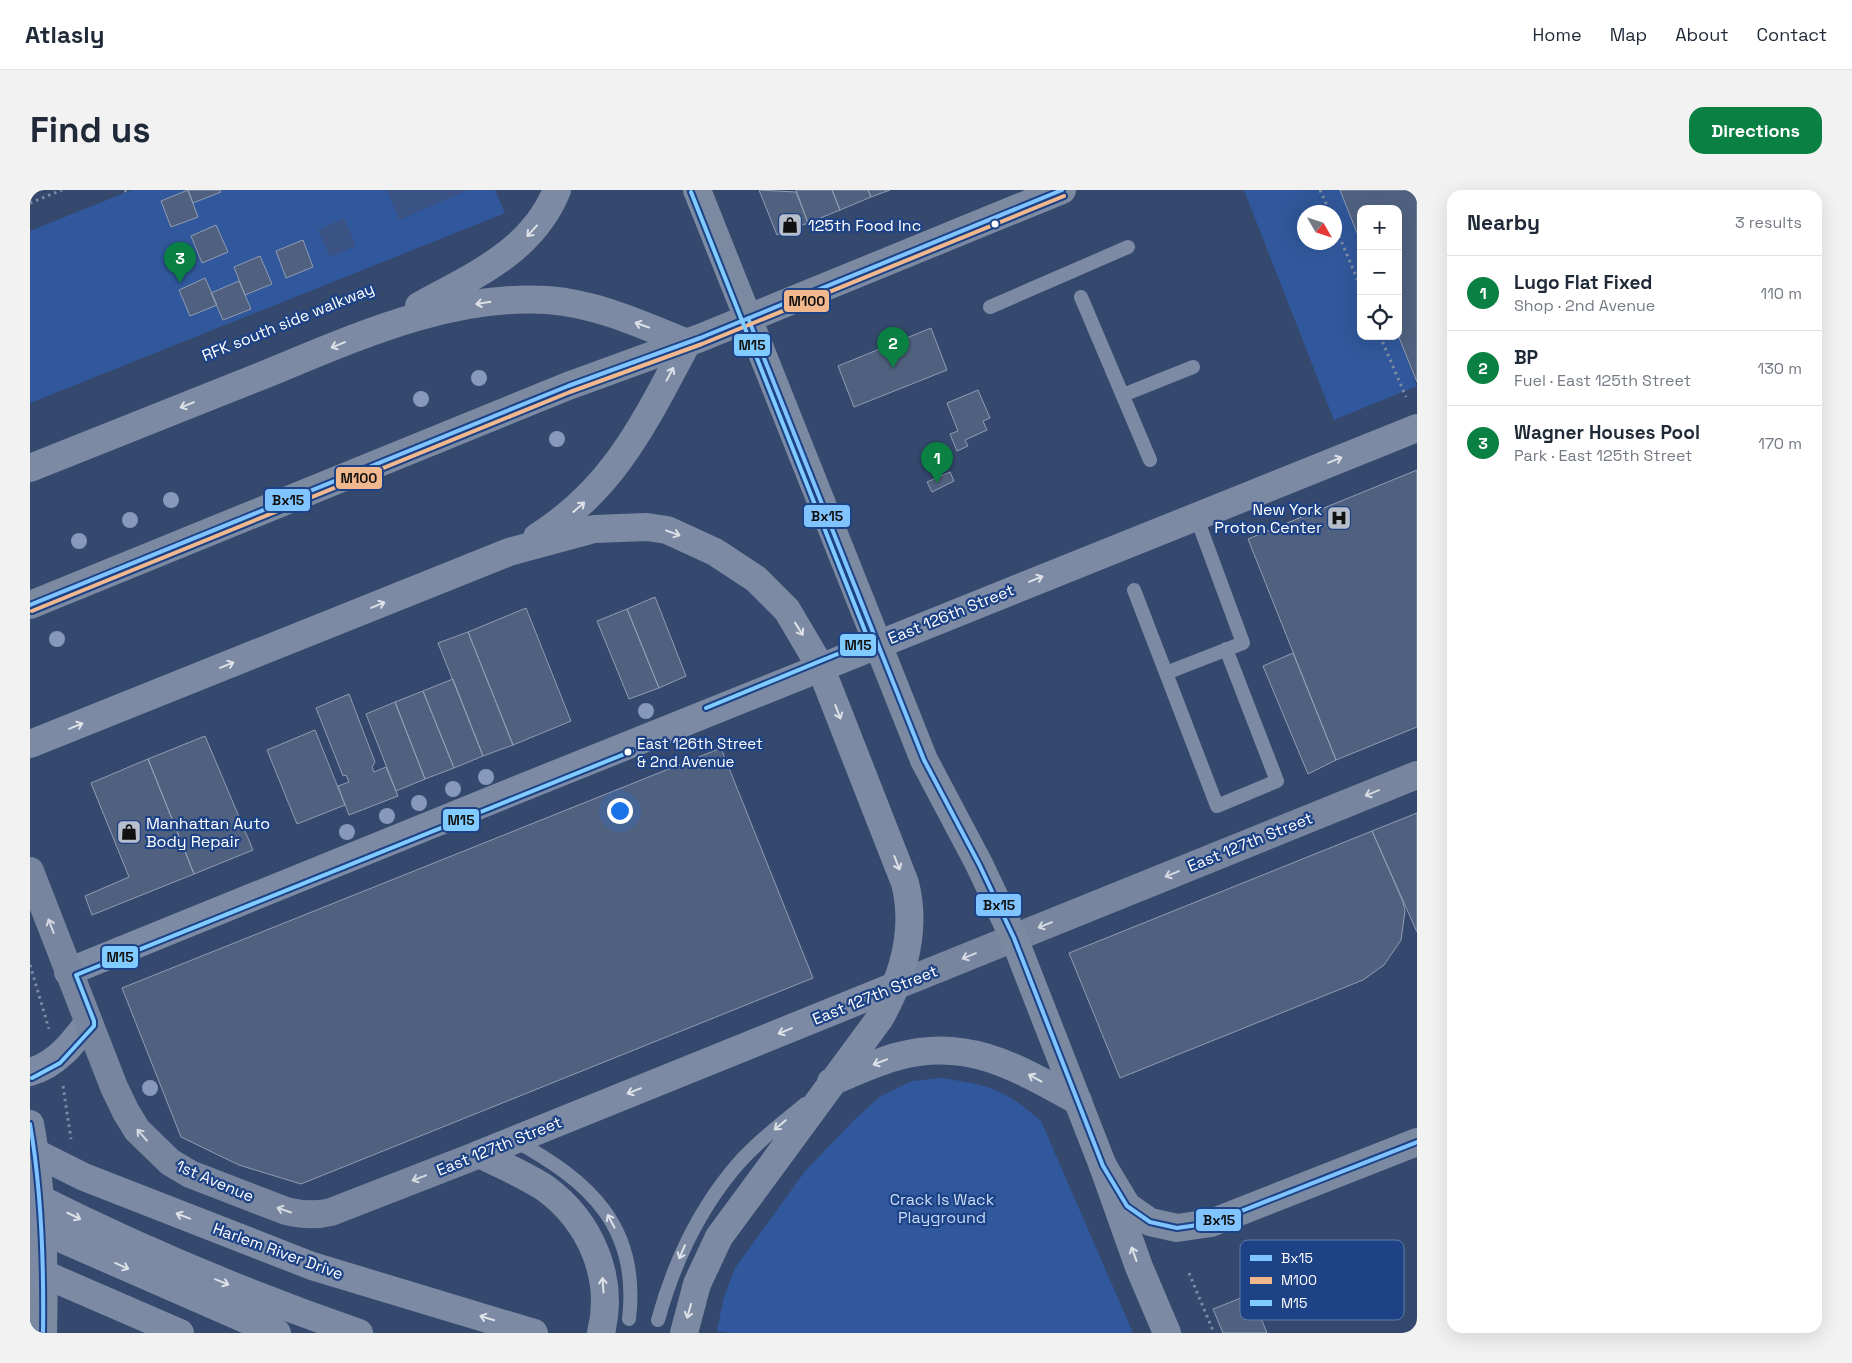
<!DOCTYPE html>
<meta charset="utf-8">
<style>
body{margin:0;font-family:"Space Grotesk",sans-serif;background:#f2f2f3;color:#1f2937}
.controls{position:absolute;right:15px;top:15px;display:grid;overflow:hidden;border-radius:10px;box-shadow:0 5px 20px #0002}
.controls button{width:45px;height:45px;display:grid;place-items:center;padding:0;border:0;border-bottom:1px solid #e0e1e3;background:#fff;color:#1f2937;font:25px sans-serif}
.compass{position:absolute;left:1267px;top:15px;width:45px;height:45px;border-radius:50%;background:#fff;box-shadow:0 5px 20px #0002;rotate:129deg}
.you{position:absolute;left:589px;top:620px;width:18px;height:18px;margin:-12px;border:4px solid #fff;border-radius:50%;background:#1a73e8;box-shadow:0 0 0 8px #1a73e833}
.badge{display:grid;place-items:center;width:32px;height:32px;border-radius:50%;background:#0b8043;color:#fff;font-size:16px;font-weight:700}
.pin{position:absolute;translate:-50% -41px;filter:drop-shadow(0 1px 2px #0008)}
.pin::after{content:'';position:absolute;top:26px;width:18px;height:15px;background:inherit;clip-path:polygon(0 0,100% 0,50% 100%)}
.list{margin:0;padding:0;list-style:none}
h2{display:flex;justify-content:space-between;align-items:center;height:65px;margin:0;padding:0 20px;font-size:21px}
h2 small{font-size:16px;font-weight:400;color:#747a83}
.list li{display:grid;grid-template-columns:32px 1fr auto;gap:15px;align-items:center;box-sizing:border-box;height:75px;padding:0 20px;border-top:1px solid #e0e1e3}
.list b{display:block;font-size:19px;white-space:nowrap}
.list p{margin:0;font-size:16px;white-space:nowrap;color:#747a83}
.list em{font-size:16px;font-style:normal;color:#747a83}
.icon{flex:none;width:28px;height:28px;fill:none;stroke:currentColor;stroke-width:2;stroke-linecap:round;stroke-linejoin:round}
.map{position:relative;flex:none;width:1387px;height:1143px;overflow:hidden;border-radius:15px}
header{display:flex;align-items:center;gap:30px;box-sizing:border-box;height:70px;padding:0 25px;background:#fff;border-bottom:1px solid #e0e1e3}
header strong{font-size:24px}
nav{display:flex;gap:28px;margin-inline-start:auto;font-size:18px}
.intro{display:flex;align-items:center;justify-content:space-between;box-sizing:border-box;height:120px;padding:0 30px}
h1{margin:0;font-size:35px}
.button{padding:12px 22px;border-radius:15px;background:#0b8043;color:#fff;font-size:18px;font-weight:700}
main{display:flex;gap:30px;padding:0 30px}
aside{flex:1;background:#fff;border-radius:15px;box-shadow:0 5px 20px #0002}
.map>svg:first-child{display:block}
.green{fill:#31589c;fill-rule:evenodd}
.water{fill:#3a5384}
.building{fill:#50617f;stroke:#8f9cb2}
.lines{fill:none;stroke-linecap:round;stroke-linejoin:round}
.path{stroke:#7c8aa4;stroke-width:3;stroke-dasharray:2.5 4;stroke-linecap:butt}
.service{stroke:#7c8aa4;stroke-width:14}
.minor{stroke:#7c8aa4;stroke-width:28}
.secondary{stroke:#77859f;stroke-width:28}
.primary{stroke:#7b89a1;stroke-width:28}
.motorway{stroke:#7c8aa3;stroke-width:28}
.bus-1-casing{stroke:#1d4286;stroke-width:8}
.bus-2-casing{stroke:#1d4286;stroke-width:8}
.bus-3-casing{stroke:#1d4286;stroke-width:8}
.bus-1{stroke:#80c4ff;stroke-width:4}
.bus-2{stroke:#f1b78d;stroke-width:4}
.bus-3{stroke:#80cbff;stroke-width:4}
.tree{fill:#8799ba}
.oneway{stroke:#dee2e8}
.oneway2{stroke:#d6dae2}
.bus-dot{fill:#fff;stroke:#1d4286;stroke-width:2}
.labels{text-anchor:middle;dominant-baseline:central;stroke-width:4.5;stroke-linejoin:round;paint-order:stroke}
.bus-label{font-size:15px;fill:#fff;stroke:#1d4286;text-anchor:start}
.poi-label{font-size:16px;fill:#fff;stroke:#1d4286;text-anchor:start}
.street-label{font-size:16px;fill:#fff;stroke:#1d4286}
.park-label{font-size:16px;fill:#cadbf8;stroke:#1d4286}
.key{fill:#1d4286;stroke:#617baa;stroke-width:1}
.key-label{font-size:14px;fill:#fff}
.line-badge{stroke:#1d4286;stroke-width:2}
.pale-badge-label{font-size:14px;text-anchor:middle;font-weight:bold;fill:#111}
</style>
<header>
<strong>Atlasly</strong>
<nav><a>Home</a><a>Map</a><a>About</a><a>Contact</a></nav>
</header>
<div class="intro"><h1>Find us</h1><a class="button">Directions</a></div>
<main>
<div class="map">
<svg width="1387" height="1143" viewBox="0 0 1387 1143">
<rect width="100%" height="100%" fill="#35496e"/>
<path class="green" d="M102 0H465L475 23 0 213V41Z
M1214 0H1310L1331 52V146L1368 145 1387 196 1304 230ZM1274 22H1304V52H1274Z
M912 888C959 895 974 899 1011 931L1103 1143H700L687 1141 694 1107 705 1078 776 980 826 928 851 906 882 891Z"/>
<path class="water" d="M357 0H435L436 1 369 30Z
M314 28 326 56 300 67 288 40Z"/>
<path class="building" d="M158 0H190L191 2 163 13Z
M158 0 168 27 141 37 131 11Z
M729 0 766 2 778 33 747 45Z
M766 0H802L810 20 778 33Z
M802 0H838L841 7 810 20Z
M838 0H860L841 7Z
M1310 0H1387V192L1368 145V19H1331V53Z
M186 35 198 62 172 73 161 46Z
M273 50 283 77 256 88 246 61Z
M230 66 242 94 215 105 204 77Z
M175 88 187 115 160 126 149 100Z
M209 91 221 119 193 130 181 103Z
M901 138 917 180 824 217 808 176Z
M948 200 960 228 953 231 957 240 935 250 938 256 927 261 920 244 928 241 917 213Z
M1387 280V537L1306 570 1218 349Z
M920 282 924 291 902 302 897 292Z
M625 407 656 486 629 498 597 419Z
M496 418 541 531 483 555 438 442Z
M597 419 629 498 599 509 567 431Z
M438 442 483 555 453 566 408 453Z
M1263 463 1306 570 1278 584 1233 476Z
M423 489 453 566 424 578 393 501Z
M393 501 424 578 395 589 365 512Z
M319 504 345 572 342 577 344 582 356 577 368 606 319 625 308 596 319 592 316 585 313 586 286 518Z
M365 512 395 589 366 601 336 524Z
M285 540 315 615 267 634 237 560Z
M175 546 223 660 164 684 118 569Z
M691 558 783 788 271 994 209 975 151 947 92 798Z
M118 569 164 684 62 725 55 706 99 687 61 593Z
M1387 623V742L1342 641Z
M1342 641 1373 712 1375 721 1371 750 1354 775 1333 790 1090 888 1039 763Z
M1221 1104 1237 1143H1193L1183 1119Z"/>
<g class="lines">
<path class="path" d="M95 0 96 2
M1290 0 1300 22
M0 13 32 0
M1304 34 1331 98
M1350 146 1376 207
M0 775 19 839
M33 896 41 949
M1159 1083 1184 1143"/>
<path class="service" d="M1051 107 1120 270
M960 117 1098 57
M1093 205 1163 177
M1104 400 1136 483 1213 453 1166 326
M1136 483 1187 616 1247 591 1196 459
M484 950C559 991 610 1036 599 1129
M628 1130C643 1076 666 1025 702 981 723 955 750 935 775 914"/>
<path class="minor" d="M38 782C487 599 937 418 1387 238
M0 882C26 875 43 853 58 833
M450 964 865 796"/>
<path class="secondary" d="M0 681 84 897 96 922 107 940 140 972 160 984 256 1021C272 1025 285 1026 301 1022L450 964
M865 796 1387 585"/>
<path class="primary" d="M667 0 894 570 949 674 984 748 1073 976 1097 1016 1120 1032 1147 1038 1181 1033 1387 952
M0 415 538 196 670 148 1032 0
M0 934C13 1002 15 1074 13 1143"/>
<path class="motorway" d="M389 116C443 86 502 62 527 0
M0 278C77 248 154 217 231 186 322 149 417 104 517 110 565 113 613 135 657 153 615 231 585 298 507 347
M0 554 479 362 564 339 617 337 637 340 685 362 726 389 757 420 790 476 875 693C887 740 873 787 850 828L689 1047 667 1094 654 1143
M801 892C823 883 846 872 869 866 939 847 989 879 1048 911
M0 960 54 987 282 1076 504 1143
M450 964C471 975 495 985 515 998 560 1031 585 1087 571 1143
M1073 976 1109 1077 1137 1143
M0 1004C107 1058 216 1104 329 1143
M0 1035 247 1143
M0 1078 150 1143"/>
<defs>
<path id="bus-1" d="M718 128 894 570 949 674 984 748 1073 976 1097 1016 1120 1032 1147 1038 1181 1033 1387 952
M0 415 538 196 670 148 1032 0
M0 934C12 1003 14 1073 13 1143"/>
<path id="bus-2" d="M2 421 540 202 672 154 1034 6"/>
<path id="bus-3" d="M661 2 839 451 676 518
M2 888 30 873 64 836V831L46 785 602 561"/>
</defs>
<use href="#bus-1" class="bus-1-casing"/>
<use href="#bus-2" class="bus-2-casing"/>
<use href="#bus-3" class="bus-3-casing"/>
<use href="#bus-1" class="bus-1"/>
<use href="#bus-2" class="bus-2"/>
<use href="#bus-3" class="bus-3"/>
</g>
<g class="tree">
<circle cx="449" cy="188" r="8"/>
<circle cx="391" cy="209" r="8"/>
<circle cx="527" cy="249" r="8"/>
<circle cx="141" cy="310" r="8"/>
<circle cx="100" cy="330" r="8"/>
<circle cx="49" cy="351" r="8"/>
<circle cx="27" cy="449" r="8"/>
<circle cx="616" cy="521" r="8"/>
<circle cx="456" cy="587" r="8"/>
<circle cx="423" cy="599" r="8"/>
<circle cx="389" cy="613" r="8"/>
<circle cx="357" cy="626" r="8"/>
<circle cx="317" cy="642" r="8"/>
<circle cx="120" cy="898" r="8"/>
</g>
<defs><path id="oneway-shaft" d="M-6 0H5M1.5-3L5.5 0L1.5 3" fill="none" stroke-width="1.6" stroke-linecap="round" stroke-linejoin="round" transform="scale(1.25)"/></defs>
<g class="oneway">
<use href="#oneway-shaft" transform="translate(502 41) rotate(132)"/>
<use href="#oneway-shaft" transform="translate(453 113) rotate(171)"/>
<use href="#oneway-shaft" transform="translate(612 135) rotate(-161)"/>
<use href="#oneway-shaft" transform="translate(308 155) rotate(158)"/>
<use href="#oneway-shaft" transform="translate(640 184) rotate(-62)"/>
<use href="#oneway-shaft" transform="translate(157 215) rotate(158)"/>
<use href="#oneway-shaft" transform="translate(1305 270) rotate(-22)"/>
<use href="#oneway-shaft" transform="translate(549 317) rotate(-41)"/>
<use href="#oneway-shaft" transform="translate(643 343) rotate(20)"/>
<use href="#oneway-shaft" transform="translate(1006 389) rotate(-22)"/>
<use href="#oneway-shaft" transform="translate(348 415) rotate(-22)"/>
<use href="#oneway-shaft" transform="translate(769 439) rotate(58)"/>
<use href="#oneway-shaft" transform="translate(197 475) rotate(-22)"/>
<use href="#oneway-shaft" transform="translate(808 522) rotate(69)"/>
<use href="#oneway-shaft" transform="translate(46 536) rotate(-22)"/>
<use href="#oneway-shaft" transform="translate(867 673) rotate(69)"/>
<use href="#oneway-shaft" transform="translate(755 841) rotate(158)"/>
<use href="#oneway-shaft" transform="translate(850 872) rotate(159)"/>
<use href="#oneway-shaft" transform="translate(1005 888) rotate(-151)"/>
<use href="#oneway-shaft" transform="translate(604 901) rotate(158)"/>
<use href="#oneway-shaft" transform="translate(750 935) rotate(140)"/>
<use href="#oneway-shaft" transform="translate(44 1026) rotate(26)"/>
<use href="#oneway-shaft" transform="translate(153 1026) rotate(-159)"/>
<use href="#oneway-shaft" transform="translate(581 1031) rotate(-118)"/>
<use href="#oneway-shaft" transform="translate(652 1062) rotate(114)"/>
<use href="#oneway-shaft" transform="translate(1104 1064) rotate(-110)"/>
<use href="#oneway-shaft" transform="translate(92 1076) rotate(24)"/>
<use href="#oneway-shaft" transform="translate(192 1092) rotate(22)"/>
<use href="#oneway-shaft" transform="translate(573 1095) rotate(-94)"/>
<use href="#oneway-shaft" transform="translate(659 1121) rotate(106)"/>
<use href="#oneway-shaft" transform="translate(457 1128) rotate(-163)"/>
</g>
<g class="oneway2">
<use href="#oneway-shaft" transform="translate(1342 603) rotate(158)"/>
<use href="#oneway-shaft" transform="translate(1142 684) rotate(158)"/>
<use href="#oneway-shaft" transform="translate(1015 735) rotate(158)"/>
<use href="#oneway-shaft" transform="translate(21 736) rotate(-111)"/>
<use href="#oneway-shaft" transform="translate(939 766) rotate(158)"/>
<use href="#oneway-shaft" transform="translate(112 945) rotate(-131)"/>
<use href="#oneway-shaft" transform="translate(389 988) rotate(159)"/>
<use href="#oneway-shaft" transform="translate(254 1020) rotate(-161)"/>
</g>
<defs>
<symbol id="shop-square" viewBox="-11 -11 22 22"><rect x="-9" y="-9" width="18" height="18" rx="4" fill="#b8bfcc" stroke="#1d4286"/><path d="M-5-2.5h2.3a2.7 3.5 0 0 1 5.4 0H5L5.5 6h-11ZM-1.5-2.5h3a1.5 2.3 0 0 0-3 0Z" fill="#111"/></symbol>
<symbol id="hospital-square" viewBox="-11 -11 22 22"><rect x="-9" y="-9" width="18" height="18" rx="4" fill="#b8bfcc" stroke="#1d4286"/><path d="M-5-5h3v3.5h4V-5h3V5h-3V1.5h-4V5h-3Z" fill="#111"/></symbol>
</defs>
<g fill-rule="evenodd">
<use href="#shop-square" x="746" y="21" width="28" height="28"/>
<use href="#hospital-square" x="1295" y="314" width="28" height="28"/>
<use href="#shop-square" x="85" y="628" width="28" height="28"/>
</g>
<g class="bus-dot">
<circle cx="965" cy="34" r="4.5"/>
<circle cx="598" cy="562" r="4.5"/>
</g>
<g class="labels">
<g class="bus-label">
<text x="607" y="553">East 126th Street<tspan x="607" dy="18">&amp; 2nd Avenue</tspan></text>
</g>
<g class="poi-label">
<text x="778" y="35">125th Food Inc</text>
<text x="1292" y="319" text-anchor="end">New York<tspan x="1292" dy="18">Proton Center</tspan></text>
<text x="116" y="633">Manhattan Auto<tspan x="116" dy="18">Body Repair</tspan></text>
</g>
<g class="street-label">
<text transform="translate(258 132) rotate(-22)">RFK south side walkway</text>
<text transform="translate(921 424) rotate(-22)">East 126th Street</text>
<text transform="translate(1220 652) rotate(-22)">East 127th Street</text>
<text transform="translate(845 805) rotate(-22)">East 127th Street</text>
<text transform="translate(469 956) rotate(-22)">East 127th Street</text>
<text transform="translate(185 991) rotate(23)">1st Avenue</text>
<text transform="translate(248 1061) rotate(20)">Harlem River Drive</text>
</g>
<g class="park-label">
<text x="912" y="1009">Crack Is Wack<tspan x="912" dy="18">Playground</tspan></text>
</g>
</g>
<rect x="1210" y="1050" width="164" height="80" rx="8" class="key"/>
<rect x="1220" y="1065" width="22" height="6" fill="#80c4ff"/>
<rect x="1220" y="1087" width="22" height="7" fill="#f1b78d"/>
<rect x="1220" y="1110" width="22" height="6" fill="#80cbff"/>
<g class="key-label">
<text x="1251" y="1073">Bx15</text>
<text x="1251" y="1095">M100</text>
<text x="1251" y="1118">M15</text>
</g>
<g class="line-badge">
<rect x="753" y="99" width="47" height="24" rx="5" fill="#f1b78d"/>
<rect x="703" y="143" width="38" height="24" rx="5" fill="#80cbff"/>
<rect x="305" y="276" width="48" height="24" rx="5" fill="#f1b78d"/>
<rect x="234" y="298" width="47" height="24" rx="5" fill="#80c4ff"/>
<rect x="773" y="314" width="48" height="24" rx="5" fill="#80c4ff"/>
<rect x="809" y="443" width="38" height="24" rx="5" fill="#80cbff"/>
<rect x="412" y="618" width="38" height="24" rx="5" fill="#80cbff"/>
<rect x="945" y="703" width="47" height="24" rx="5" fill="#80c4ff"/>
<rect x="71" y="755" width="38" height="24" rx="5" fill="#80cbff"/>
<rect x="1165" y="1018" width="47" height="24" rx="5" fill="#80c4ff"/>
</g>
<g class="pale-badge-label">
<text x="777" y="116">M100</text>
<text x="722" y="160">M15</text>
<text x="329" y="293">M100</text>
<text x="258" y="315">Bx15</text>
<text x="797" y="331">Bx15</text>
<text x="828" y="460">M15</text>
<text x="431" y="635">M15</text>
<text x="969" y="720">Bx15</text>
<text x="90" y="772">M15</text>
<text x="1189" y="1035">Bx15</text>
</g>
</svg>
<div class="controls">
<button>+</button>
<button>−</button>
<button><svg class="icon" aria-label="locate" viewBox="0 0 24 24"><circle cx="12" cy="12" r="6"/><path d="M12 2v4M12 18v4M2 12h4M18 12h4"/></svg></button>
</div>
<svg class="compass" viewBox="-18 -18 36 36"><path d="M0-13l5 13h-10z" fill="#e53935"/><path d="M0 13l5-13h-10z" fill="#747a83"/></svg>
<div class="you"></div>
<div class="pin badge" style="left:907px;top:293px">1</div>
<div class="pin badge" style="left:863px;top:178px">2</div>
<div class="pin badge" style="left:150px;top:93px">3</div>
</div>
<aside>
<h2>Nearby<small>3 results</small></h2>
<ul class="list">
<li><span class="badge">1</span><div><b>Lugo Flat Fixed</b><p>Shop · 2nd Avenue</p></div><em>110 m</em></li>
<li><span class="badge">2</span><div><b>BP</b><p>Fuel · East 125th Street</p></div><em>130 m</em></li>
<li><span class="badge">3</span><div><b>Wagner Houses Pool</b><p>Park · East 125th Street</p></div><em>170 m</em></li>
</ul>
</aside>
</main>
